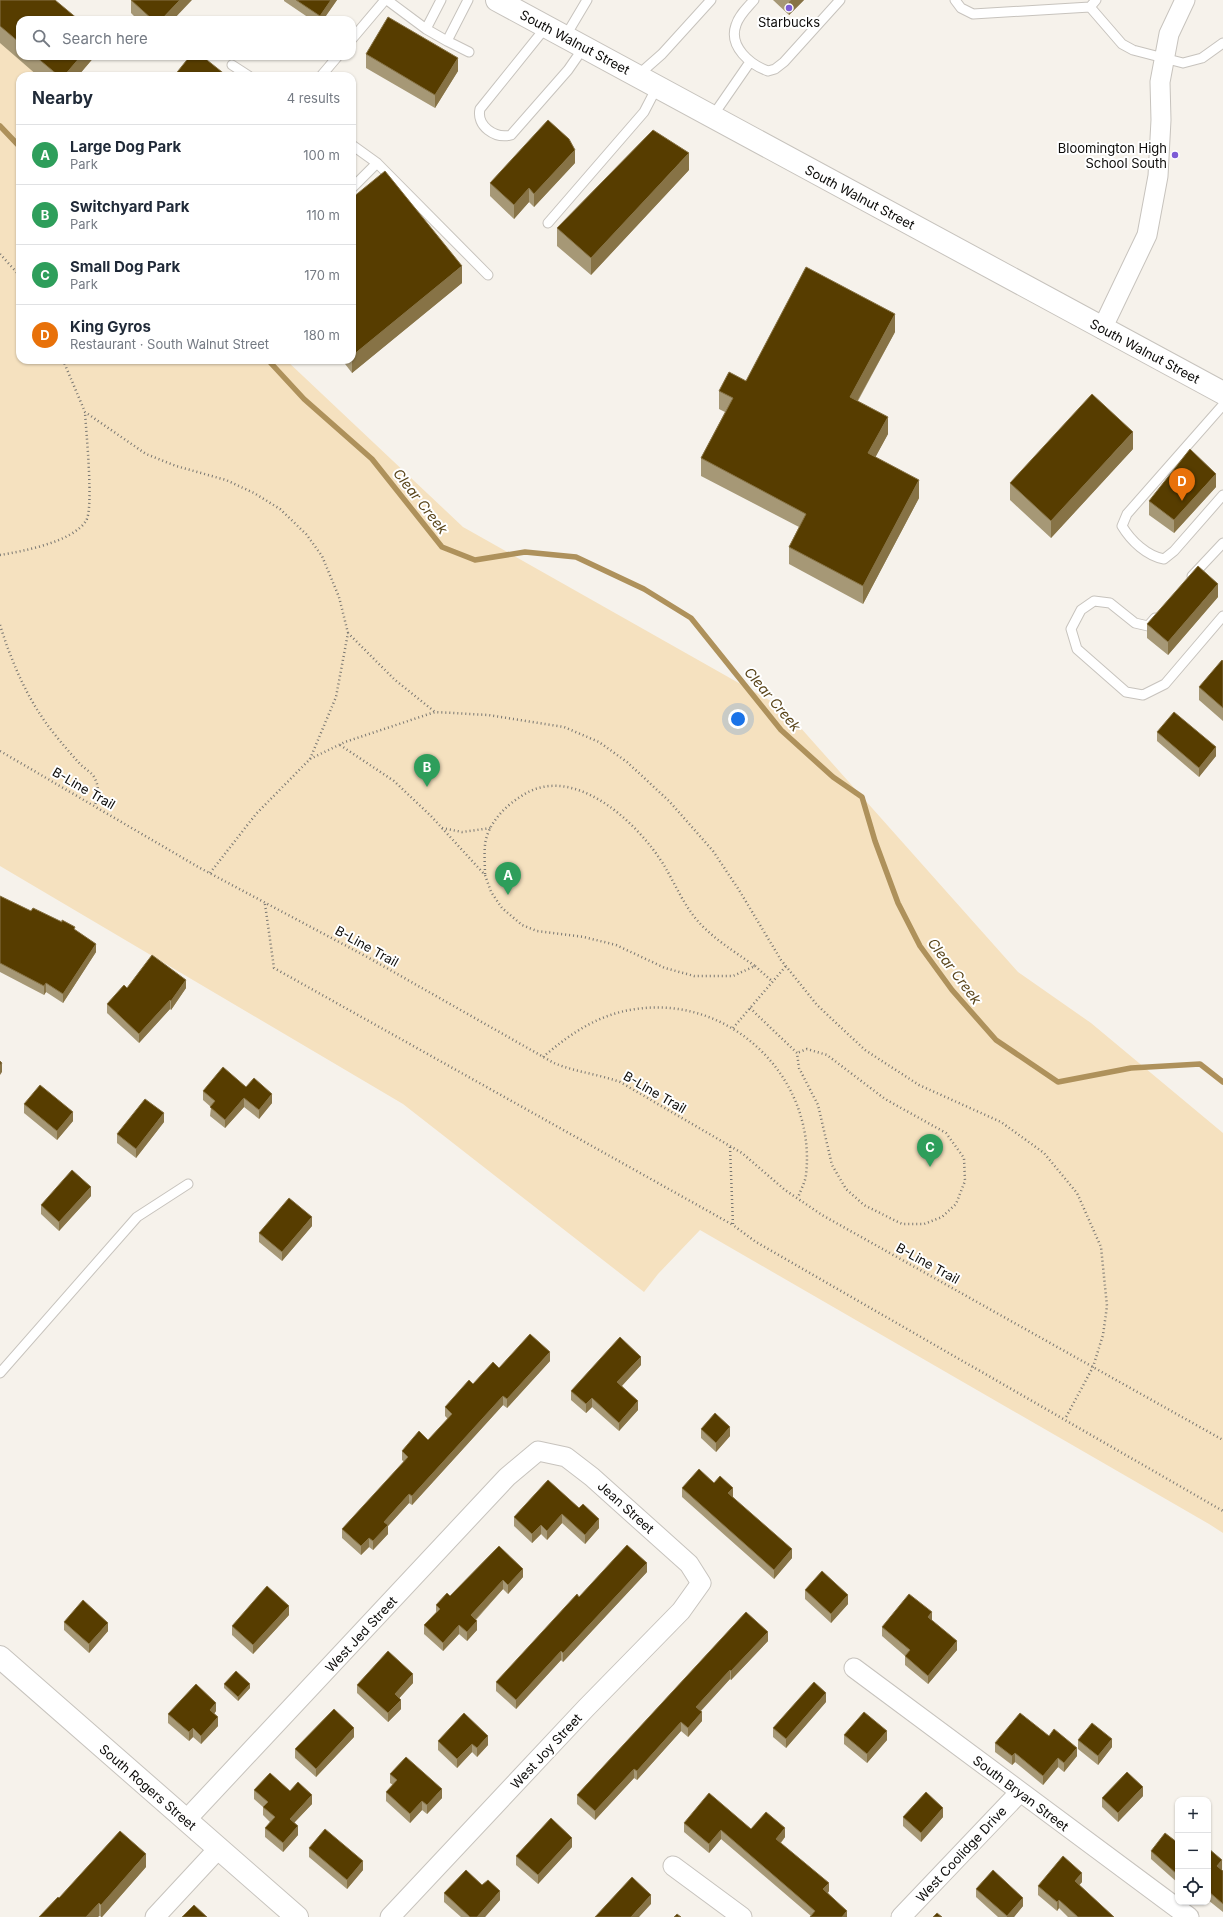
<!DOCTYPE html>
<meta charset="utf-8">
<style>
body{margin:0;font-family:Inter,sans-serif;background:#f2f2f3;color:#1f2937}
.controls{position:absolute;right:12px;bottom:12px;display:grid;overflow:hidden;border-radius:8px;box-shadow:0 1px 3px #0004}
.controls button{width:36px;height:36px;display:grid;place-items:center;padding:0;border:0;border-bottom:1px solid #e0e1e3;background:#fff;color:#1f2937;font:20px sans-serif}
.you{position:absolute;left:738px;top:719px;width:14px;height:14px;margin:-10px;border:3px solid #fff;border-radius:50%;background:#1a73e8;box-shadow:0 0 0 6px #1a73e833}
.badge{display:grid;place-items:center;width:26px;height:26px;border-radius:50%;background:#7d5cd6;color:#fff;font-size:13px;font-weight:700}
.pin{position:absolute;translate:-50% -33px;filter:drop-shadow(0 1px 2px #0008)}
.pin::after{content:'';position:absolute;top:21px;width:14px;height:12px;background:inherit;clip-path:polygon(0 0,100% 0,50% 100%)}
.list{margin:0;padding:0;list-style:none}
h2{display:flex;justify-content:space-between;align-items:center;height:52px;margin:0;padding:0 16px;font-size:17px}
h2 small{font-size:13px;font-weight:400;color:#747a83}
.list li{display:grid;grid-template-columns:26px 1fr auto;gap:12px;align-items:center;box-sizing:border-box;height:60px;padding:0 16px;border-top:1px solid #e0e1e3}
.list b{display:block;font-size:15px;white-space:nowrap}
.list p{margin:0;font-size:13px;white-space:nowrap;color:#747a83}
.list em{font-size:13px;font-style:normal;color:#747a83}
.icon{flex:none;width:22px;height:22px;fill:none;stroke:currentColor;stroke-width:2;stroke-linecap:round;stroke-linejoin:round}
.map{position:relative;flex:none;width:1223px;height:1917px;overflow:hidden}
.search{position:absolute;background:#fff;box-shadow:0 1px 3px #0004;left:16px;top:16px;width:340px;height:44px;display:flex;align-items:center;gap:10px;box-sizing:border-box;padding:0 14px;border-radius:12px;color:#747a83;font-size:15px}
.panel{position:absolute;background:#fff;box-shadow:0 1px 3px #0004;left:16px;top:72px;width:340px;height:292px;border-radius:12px}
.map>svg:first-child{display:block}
.green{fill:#f5e1bf}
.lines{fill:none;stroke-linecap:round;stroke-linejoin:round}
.stream{stroke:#ae915b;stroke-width:5.5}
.lane-casing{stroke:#c7c3bd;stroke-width:11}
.street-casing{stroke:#c7c3bd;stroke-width:21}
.secondary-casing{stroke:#c7c3bd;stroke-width:24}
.primary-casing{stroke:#c7c3bd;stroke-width:24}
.path{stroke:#797772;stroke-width:2.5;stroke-dasharray:1 3;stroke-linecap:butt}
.lane{stroke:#fff;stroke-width:9}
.street{stroke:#fff;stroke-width:19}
.secondary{stroke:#fff;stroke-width:22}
.primary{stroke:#fff;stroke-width:22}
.wall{fill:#a69876}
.shaded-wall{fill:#877346}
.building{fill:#573d00;stroke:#877346}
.poi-dot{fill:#7d5cd6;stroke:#fff;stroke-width:1.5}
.labels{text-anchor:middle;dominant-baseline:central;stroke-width:4;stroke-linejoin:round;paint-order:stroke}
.poi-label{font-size:13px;fill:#0d0c0a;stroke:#fff}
.street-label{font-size:13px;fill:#0d0c0a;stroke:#fff}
.water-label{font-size:14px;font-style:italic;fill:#594419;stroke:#fff}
</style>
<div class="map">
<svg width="1223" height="1917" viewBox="0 0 1223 1917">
<rect width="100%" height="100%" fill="#f6f2eb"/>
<path class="green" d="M0 29 20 56 53 76H20V360H286L463 527 783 708 1018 972 1091 1023 1223 1133V1533L1209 1524 700 1230 658 1274 644 1292 403 1104 0 866Z"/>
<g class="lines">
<path class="stream" d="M0 126 20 147
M268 360 304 399 372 459 442 547 475 560 525 552 576 557 644 589 691 618 781 730 833 777 862 797 875 841 898 903 920 946 952 990 996 1040 1058 1082 1131 1068 1200 1064 1223 1082"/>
<defs>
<path id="lane" d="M387 0 426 29 447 41 468 0
M754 0C747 8 739 15 736 25 728 47 751 65 768 71L775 69 784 62 840 0
M955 0 961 8 973 14 1090 7 1096 0
M1090 7 1122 44 1133 50 1183 63 1202 58 1223 43
M546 27 480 109C476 126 495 139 511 135L568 70 584 47
M426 29 441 0
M565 37 587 0
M352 39 385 0
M447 41 469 52
M232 65 249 76
M321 76 338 56
M637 76 662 54 711 0
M712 117 750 62
M352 145 377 163 488 275
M352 188 377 163
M548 223 644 112 657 87
M1223 405 1127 514 1122 526C1131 541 1147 556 1164 559L1174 551 1223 495
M1192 576 1223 543
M1155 618 1148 626 1135 623 1110 603 1094 601 1081 610 1071 629 1077 649 1126 692 1143 695 1165 684 1223 616
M0 1373 137 1217 188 1184"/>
<path id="street" d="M1102 329 1147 235 1158 176 1161 120 1160 82 1169 34 1185 0
M854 1668 1189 1917
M186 1820 507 1477 538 1451 566 1457 592 1477 689 1564 701 1583 681 1611 586 1708 390 1917
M673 1866 742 1917
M155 1917 219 1848
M901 1917 1020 1792"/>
<path id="secondary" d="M0 1657 297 1917"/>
<path id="primary" d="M497 0 1223 393"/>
</defs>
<use href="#lane" class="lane-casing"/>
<use href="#street" class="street-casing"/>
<use href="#secondary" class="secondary-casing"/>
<use href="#primary" class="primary-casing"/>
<path class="path" d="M0 254 20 276
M63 360 85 412 146 454 176 466 226 480 254 493 280 509 306 534 322 556 339 597 348 633
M0 555C24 551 72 542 86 521 94 509 86 431 85 412
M0 625C13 666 29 703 56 736 64 746 72 755 80 764 85 769 93 773 95 779 100 788 97 797 95 806
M340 745 394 781 431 816 485 875 491 892 502 908 522 925 537 931 584 937 616 945 665 968 694 976H733L755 966C735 952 712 938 696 919 683 903 675 884 665 867 639 823 572 760 520 797 504 807 487 825 485 845 484 855 485 865 485 875
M0 751 200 868 369 958 554 1063C575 1072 598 1074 620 1082L742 1153 785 1190 822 1215 1223 1440
M310 759 336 697 348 633 395 680 435 712
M442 828 462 832 491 828
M210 873 256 814 310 759 345 742 435 712 488 715 564 727 599 742 627 762 669 801 713 851 739 890 781 960 817 1005 865 1050 919 1085 1001 1122 1044 1153 1077 1193 1101 1247 1107 1306 1103 1335 1093 1367 1065 1419
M265 904 274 968 733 1225
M755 966 773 982
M750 1008 797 1053 799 1068 818 1105 832 1165 846 1189 864 1205 902 1224H924L942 1217 956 1204 965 1181 964 1158 946 1133 885 1099 827 1055 807 1049 797 1053
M733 1028 786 966
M543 1057C571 1033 599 1014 636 1009 732 995 817 1079 806 1175 805 1183 800 1191 798 1198
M730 1147 733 1225 756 1242 1223 1511"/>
<use href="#lane" class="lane"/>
<use href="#street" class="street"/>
<use href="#secondary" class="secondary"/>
<use href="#primary" class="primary"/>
</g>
<path class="wall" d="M0 0 20 20V56H95L78 76H38L0 43Z
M131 0 173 20H138L131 13Z
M284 0H337L323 20H312L284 1Z
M773 0H804L789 15Z
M366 54 458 71 435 108 366 68Z
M575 163 534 207 529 202 514 219 490 196V183Z
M689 170 591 275 557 246V228Z
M352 198 462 283 352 373 342 360H352Z
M895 332 858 401 888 434 875 457 919 498 863 604 789 564V547L799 527 701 476V458L725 412 719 409V391L746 381Z
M1133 449 1051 538 1010 500V483Z
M1216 487 1174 533 1149 515V501Z
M1218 597 1168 655 1147 638V624Z
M1223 661V721L1199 700V687Z
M1157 732 1216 756 1199 777 1157 741Z
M0 896 31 911 75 930 96 952 63 1003 46 992 44 995 0 972Z
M127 988H186L171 1010 170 1009 139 1043 107 1013V1004Z
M246 1087 272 1103 259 1119 244 1107 225 1128 210 1116 211 1107 203 1100V1091Z
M24 1104 73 1121 57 1140 24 1113Z
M164 1122 136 1158 117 1143V1134Z
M91 1196 59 1231 41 1214V1205Z
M312 1226 282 1261 259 1242V1233Z
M550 1361 507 1408 503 1405 412 1505 409 1503 388 1526V1534L373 1550 369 1547 361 1555 342 1538V1529L404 1462 402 1460V1451L428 1440 448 1419 445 1416V1407L473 1384 499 1368Z
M641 1365 622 1386 638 1410 619 1431 592 1407 586 1413 571 1400V1391Z
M701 1429 730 1436 716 1452 701 1438Z
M548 1480 599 1528 585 1544 562 1523 547 1540 541 1534 532 1543 514 1526V1517Z
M714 1483 733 1497 792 1558 774 1579 682 1497V1488Z
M499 1546 523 1577 508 1594 503 1589 476 1620 477 1630 467 1641 459 1634 443 1651 424 1634V1625L436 1612V1605L450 1596Z
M647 1572 563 1662 561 1660 516 1709 496 1691V1682L579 1597Z
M805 1590 848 1604 831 1623 805 1599Z
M746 1612 768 1641 731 1680 730 1679 701 1711 702 1721 688 1737 681 1731 637 1780 634 1778 595 1820 577 1804V1795Z
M289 1615 253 1654 232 1635V1626Z
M932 1621 957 1650 928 1684 905 1665V1656L882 1636V1627Z
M64 1622 108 1631 89 1653 64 1630Z
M413 1683 399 1698 401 1709 388 1722 357 1693V1685Z
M224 1684 250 1688 238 1701 224 1688Z
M826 1702 786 1748 773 1737V1728Z
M216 1711 214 1714 218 1726 201 1744 193 1737 189 1741 168 1723V1714Z
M844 1735 887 1740 867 1763 844 1744Z
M1049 1736 1077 1756 1064 1772 1058 1767 1043 1785 1015 1762 1012 1765 995 1752V1743Z
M354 1737 316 1777 295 1758V1749Z
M1078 1740 1112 1747 1098 1765 1078 1749Z
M438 1741 488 1745 477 1757 472 1752 457 1768 438 1750Z
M390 1774 442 1798 427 1814 422 1810 410 1823 386 1801V1792L393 1785 390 1783Z
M254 1790 290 1791 312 1804 294 1823 298 1835 283 1852 265 1837V1828L270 1822 263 1815V1807L254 1799Z
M1143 1796 1118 1822 1102 1807V1798Z
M903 1817H943L921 1842 903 1826Z
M684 1823 751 1829 785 1837 781 1843 829 1891 828 1893 847 1917 811 1916 721 1839 709 1853 684 1832Z
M1178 1843V1883L1151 1859V1851Z
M572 1847 538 1884 516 1865V1856Z
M309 1848 363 1870 347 1889 309 1857Z
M1208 1848 1222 1869 1221 1870 1223 1871V1912L1208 1900Z
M146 1867 102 1917 99 1916 98 1917H39L59 1898Z
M1082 1882 1079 1885 1114 1917H1068L1059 1908 1057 1911 1038 1895V1886Z
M482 1885 500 1900 485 1917H461L444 1902V1893Z
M976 1889 1023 1906 1014 1917H998L976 1897Z"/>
<path class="shaded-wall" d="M180 0H192L173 20H161Z
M331 0H337L323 20H320V16Z
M791 0H804L789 15V2Z
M81 56H95L78 76H64Z
M458 58V71L435 108V95Z
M575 150V163L534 207V194Z
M689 153V170L591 275V258Z
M529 188V202L514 219V205Z
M462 266V283L352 373V356Z
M895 314V332L850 414V397Z
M888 417V434L868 471V453Z
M1133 432V449L1051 538V521Z
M1216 474V487L1174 533V520Z
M919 480V498L863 604V586Z
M1218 584V597L1168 655V642Z
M1216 747V756L1199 777V768Z
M96 944V952L63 1003V994Z
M186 980V988L171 1010V1001Z
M46 983V992L44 995V986Z
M170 1000V1009L139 1043V1034Z
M2 1063V1072L0 1075V1066Z
M272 1094V1103L259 1119V1110Z
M244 1098V1107L225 1128V1120Z
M73 1112V1121L57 1140V1131Z
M164 1113V1122L136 1158V1149Z
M91 1187V1196L59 1231V1222Z
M312 1217V1226L282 1261V1252Z
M550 1352V1361L507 1408V1399Z
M641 1357V1365L617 1391V1382Z
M503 1396V1405L412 1505V1496Z
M592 1398V1407L586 1413V1404Z
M638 1401V1410L619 1431V1423Z
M730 1427V1436L716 1452V1443Z
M733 1488V1497L728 1502V1493Z
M409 1494V1503L388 1526V1534L373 1550V1541L384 1522Z
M562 1514V1523L547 1540V1531Z
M599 1519V1528L585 1544V1535Z
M541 1525V1534L532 1543V1534Z
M369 1538V1547L361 1555V1546Z
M792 1549V1558L774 1579V1570Z
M647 1563V1572L563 1662V1653Z
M523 1569V1577L508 1594V1585Z
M503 1580V1589L471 1624V1615Z
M848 1595V1604L831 1623V1614Z
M289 1606V1615L253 1654V1645Z
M932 1612V1621L928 1617Z
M477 1621V1630L467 1641V1632Z
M108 1623V1631L89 1653V1644Z
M459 1625V1634L443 1651V1643Z
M768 1632V1641L731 1680V1671Z
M957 1641V1650L928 1684V1676Z
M561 1651V1660L516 1709V1700Z
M730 1670V1679L696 1716V1707Z
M413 1674V1683L395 1703V1694Z
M250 1684V1688L238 1701V1697Z
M826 1693V1702L786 1748V1739Z
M401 1700V1709L388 1722V1713Z
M216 1703V1711L210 1719V1710Z
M702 1712V1721L688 1737V1728Z
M218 1717V1726L201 1744V1736Z
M681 1722V1731L637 1780V1771Z
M193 1728V1737L189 1741V1732Z
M354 1728V1737L316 1777V1769Z
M887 1731V1740L867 1763V1754Z
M488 1736V1745L477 1757V1748Z
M1112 1739V1747L1098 1765V1756Z
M472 1744V1752L457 1768V1759Z
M1077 1748V1756L1064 1772V1763Z
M1015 1753V1762L1012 1765V1756Z
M1058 1758V1767L1043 1785V1776Z
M634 1769V1778L595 1820V1811Z
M1143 1787V1796L1118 1822V1813Z
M442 1789V1798L427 1814V1805Z
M312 1795V1804L290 1827V1819Z
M422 1801V1810L410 1823V1814Z
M943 1808V1817L921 1842V1833Z
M298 1826V1835L283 1852V1843Z
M785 1828V1837L776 1848V1839Z
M721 1830V1839L709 1853V1844Z
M572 1838V1847L538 1884V1875Z
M146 1854V1867L102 1917H101V1905Z
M1222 1860V1869L1217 1875V1866Z
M363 1861V1870L347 1889V1880Z
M1082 1873V1882L1075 1890V1881Z
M829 1883V1891L823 1898V1889Z
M500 1891V1900L485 1917H477Z
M651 1895V1904L639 1917H631Z
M1023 1898V1906L1014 1917H1007V1916Z
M1059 1900V1908L1057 1911V1902Z
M99 1903V1916L98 1917H86Z
M847 1911V1917H842Z"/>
<path class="building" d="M0 0H55L79 20H20V43L0 26Z
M131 0H180L161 20H153Z
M296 0H331L320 16Z
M388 17 458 58 435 95 366 54Z
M35 56H81L64 76H59Z
M190 56H202L227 76H174Z
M548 120 569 139 575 150 534 194 529 188 514 205 490 183Z
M653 130 689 153 591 258 557 228Z
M385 171 462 266 352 356V198Z
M806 267 895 314 850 397 888 417 868 453 919 480 863 586 789 547 806 514 701 458 733 398 719 391 729 372 746 381Z
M1092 394 1133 432 1051 521 1010 483Z
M1190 449 1216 474 1174 520 1149 501Z
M1198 566 1218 584 1168 642 1147 624Z
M1222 660 1223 661V708L1199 687Z
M1174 712 1216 747 1199 768 1157 732Z
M0 896 31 911 33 908 62 922V920L75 927 74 929 96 944 63 994 46 983 44 986 0 963Z
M152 955 186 980 171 1001 170 1000 139 1034 107 1004 124 985 127 988Z
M0 1061 2 1063 0 1066Z
M223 1067 246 1087 254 1078 272 1094 259 1110 244 1098 225 1120 210 1107 215 1101 203 1091Z
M40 1085 73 1112 57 1131 24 1104Z
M145 1099 164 1113 136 1149 117 1134Z
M72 1170 91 1187 59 1222 41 1205Z
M289 1198 312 1217 282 1252 259 1233Z
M530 1334 550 1352 507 1399 503 1396 412 1496 409 1494 384 1522 388 1525 373 1541 369 1538 361 1546 342 1529 408 1457 402 1451 419 1431 428 1440 452 1414 445 1407 469 1380 473 1384 493 1362 499 1368Z
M620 1337 641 1357 617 1382 638 1401 619 1423 592 1398 586 1404 571 1391Z
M715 1413 730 1427 716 1443 701 1429Z
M699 1469 714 1483 720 1476 733 1488 728 1493 792 1549 774 1570 682 1488Z
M548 1480 579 1508 583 1504 599 1519 585 1535 562 1514 547 1531 541 1525 532 1534 514 1517Z
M627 1545 647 1563 563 1653 561 1651 516 1700 496 1682 577 1594 579 1597Z
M499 1546 523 1569 508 1585 503 1580 471 1615 477 1621 467 1632 459 1625 443 1643 424 1625 440 1609 436 1605 447 1593 450 1596Z
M822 1571 848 1595 831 1614 805 1590Z
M267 1586 289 1606 253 1645 232 1626Z
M909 1594 932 1612 928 1617 957 1641 928 1676 905 1656 910 1650 882 1627Z
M83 1600 108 1623 89 1644 64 1622Z
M746 1612 768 1632 731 1671 730 1670 696 1707 702 1712 688 1728 681 1722 637 1771 634 1769 595 1811 577 1795Z
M388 1651 413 1674 395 1694 401 1700 388 1713 357 1685Z
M236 1671 250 1684 238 1697 224 1684Z
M814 1682 826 1693 786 1739 773 1728Z
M196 1684 216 1703 210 1710 218 1717 201 1736 193 1728 189 1732 168 1714Z
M334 1709 354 1728 316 1769 295 1749Z
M864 1712 887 1731 867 1754 844 1735Z
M464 1713 488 1736 477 1748 472 1744 457 1759 438 1741Z
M1020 1713 1049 1736 1054 1729 1077 1748 1064 1763 1058 1758 1043 1776 1015 1753 1012 1756 995 1743Z
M1092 1723 1112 1739 1098 1756 1078 1740Z
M406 1757 442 1789 427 1805 422 1801 410 1814 386 1792 397 1780 390 1774Z
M1127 1772 1143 1787 1118 1813 1102 1798Z
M270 1773 290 1791 298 1782 312 1795 290 1819 298 1826 283 1843 265 1828 275 1817 263 1807 268 1802 254 1790Z
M926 1792 943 1808 921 1833 903 1817Z
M709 1793 751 1829 766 1812 785 1828 776 1839 829 1883 823 1889 847 1911 842 1917H810L815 1911 721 1830 709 1844 684 1823Z
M551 1818 572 1838 538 1875 516 1856Z
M325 1829 363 1861 347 1880 309 1848Z
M120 1831 146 1854 101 1905 99 1903 86 1917H39L58 1897 59 1898Z
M1165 1833 1178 1843V1875L1151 1851Z
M1208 1848 1222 1860 1217 1866 1223 1871V1904L1208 1891Z
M1063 1856 1082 1873 1075 1881 1114 1917H1078L1059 1900 1057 1902 1038 1886Z
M466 1870 482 1885 488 1880 500 1891 477 1917H470L444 1893Z
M993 1870 1023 1898 1007 1916 976 1889Z
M632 1877 651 1895 631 1917H595Z
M194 1905 207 1917H182Z
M937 1913 942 1917H933Z
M677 1914 681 1917H674Z"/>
<g class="poi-dot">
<circle cx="789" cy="8" r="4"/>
<circle cx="1175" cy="155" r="4"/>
</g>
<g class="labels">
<g class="poi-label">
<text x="789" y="22">Starbucks</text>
<text x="1167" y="148" text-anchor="end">Bloomington High<tspan x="1167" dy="15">School South</tspan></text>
</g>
<g class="street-label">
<text transform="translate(575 42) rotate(28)">South Walnut Street</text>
<text transform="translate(860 197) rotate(28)">South Walnut Street</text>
<text transform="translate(1145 351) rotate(28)">South Walnut Street</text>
<text transform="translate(84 788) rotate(30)">B-Line Trail</text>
<text transform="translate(367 946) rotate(29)">B-Line Trail</text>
<text transform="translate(655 1092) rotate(30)">B-Line Trail</text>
<text transform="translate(928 1263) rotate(29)">B-Line Trail</text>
<text transform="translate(626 1507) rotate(42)">Jean Street</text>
<text transform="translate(361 1634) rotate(-47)">West Jed Street</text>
<text transform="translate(546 1751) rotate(-47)">West Joy Street</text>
<text transform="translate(148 1787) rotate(41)">South Rogers Street</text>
<text transform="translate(1021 1793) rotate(37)">South Bryan Street</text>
<text transform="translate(961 1854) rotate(-47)">West Coolidge Drive</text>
</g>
<g class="water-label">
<text transform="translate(421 501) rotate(52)">Clear Creek</text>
<text transform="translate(773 699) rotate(50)">Clear Creek</text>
<text transform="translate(955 971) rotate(53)">Clear Creek</text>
</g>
</g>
</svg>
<div class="controls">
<button>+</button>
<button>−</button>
<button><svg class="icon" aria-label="locate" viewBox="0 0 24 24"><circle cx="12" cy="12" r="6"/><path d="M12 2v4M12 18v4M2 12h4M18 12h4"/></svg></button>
</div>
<div class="you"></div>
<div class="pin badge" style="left:508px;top:895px;background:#2e9e5b">A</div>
<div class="pin badge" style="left:427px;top:787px;background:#2e9e5b">B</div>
<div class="pin badge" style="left:930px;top:1167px;background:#2e9e5b">C</div>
<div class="pin badge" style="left:1182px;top:501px;background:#e8710a">D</div>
<div class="search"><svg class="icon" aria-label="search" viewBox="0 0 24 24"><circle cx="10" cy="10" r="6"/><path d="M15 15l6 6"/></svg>Search here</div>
<section class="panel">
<h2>Nearby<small>4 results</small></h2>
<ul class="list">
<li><span class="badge" style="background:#2e9e5b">A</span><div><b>Large Dog Park</b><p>Park</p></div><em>100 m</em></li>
<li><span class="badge" style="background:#2e9e5b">B</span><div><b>Switchyard Park</b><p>Park</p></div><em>110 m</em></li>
<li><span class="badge" style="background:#2e9e5b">C</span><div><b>Small Dog Park</b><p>Park</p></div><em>170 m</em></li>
<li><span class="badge" style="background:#e8710a">D</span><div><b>King Gyros</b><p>Restaurant · South Walnut Street</p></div><em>180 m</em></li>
</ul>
</section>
</div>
